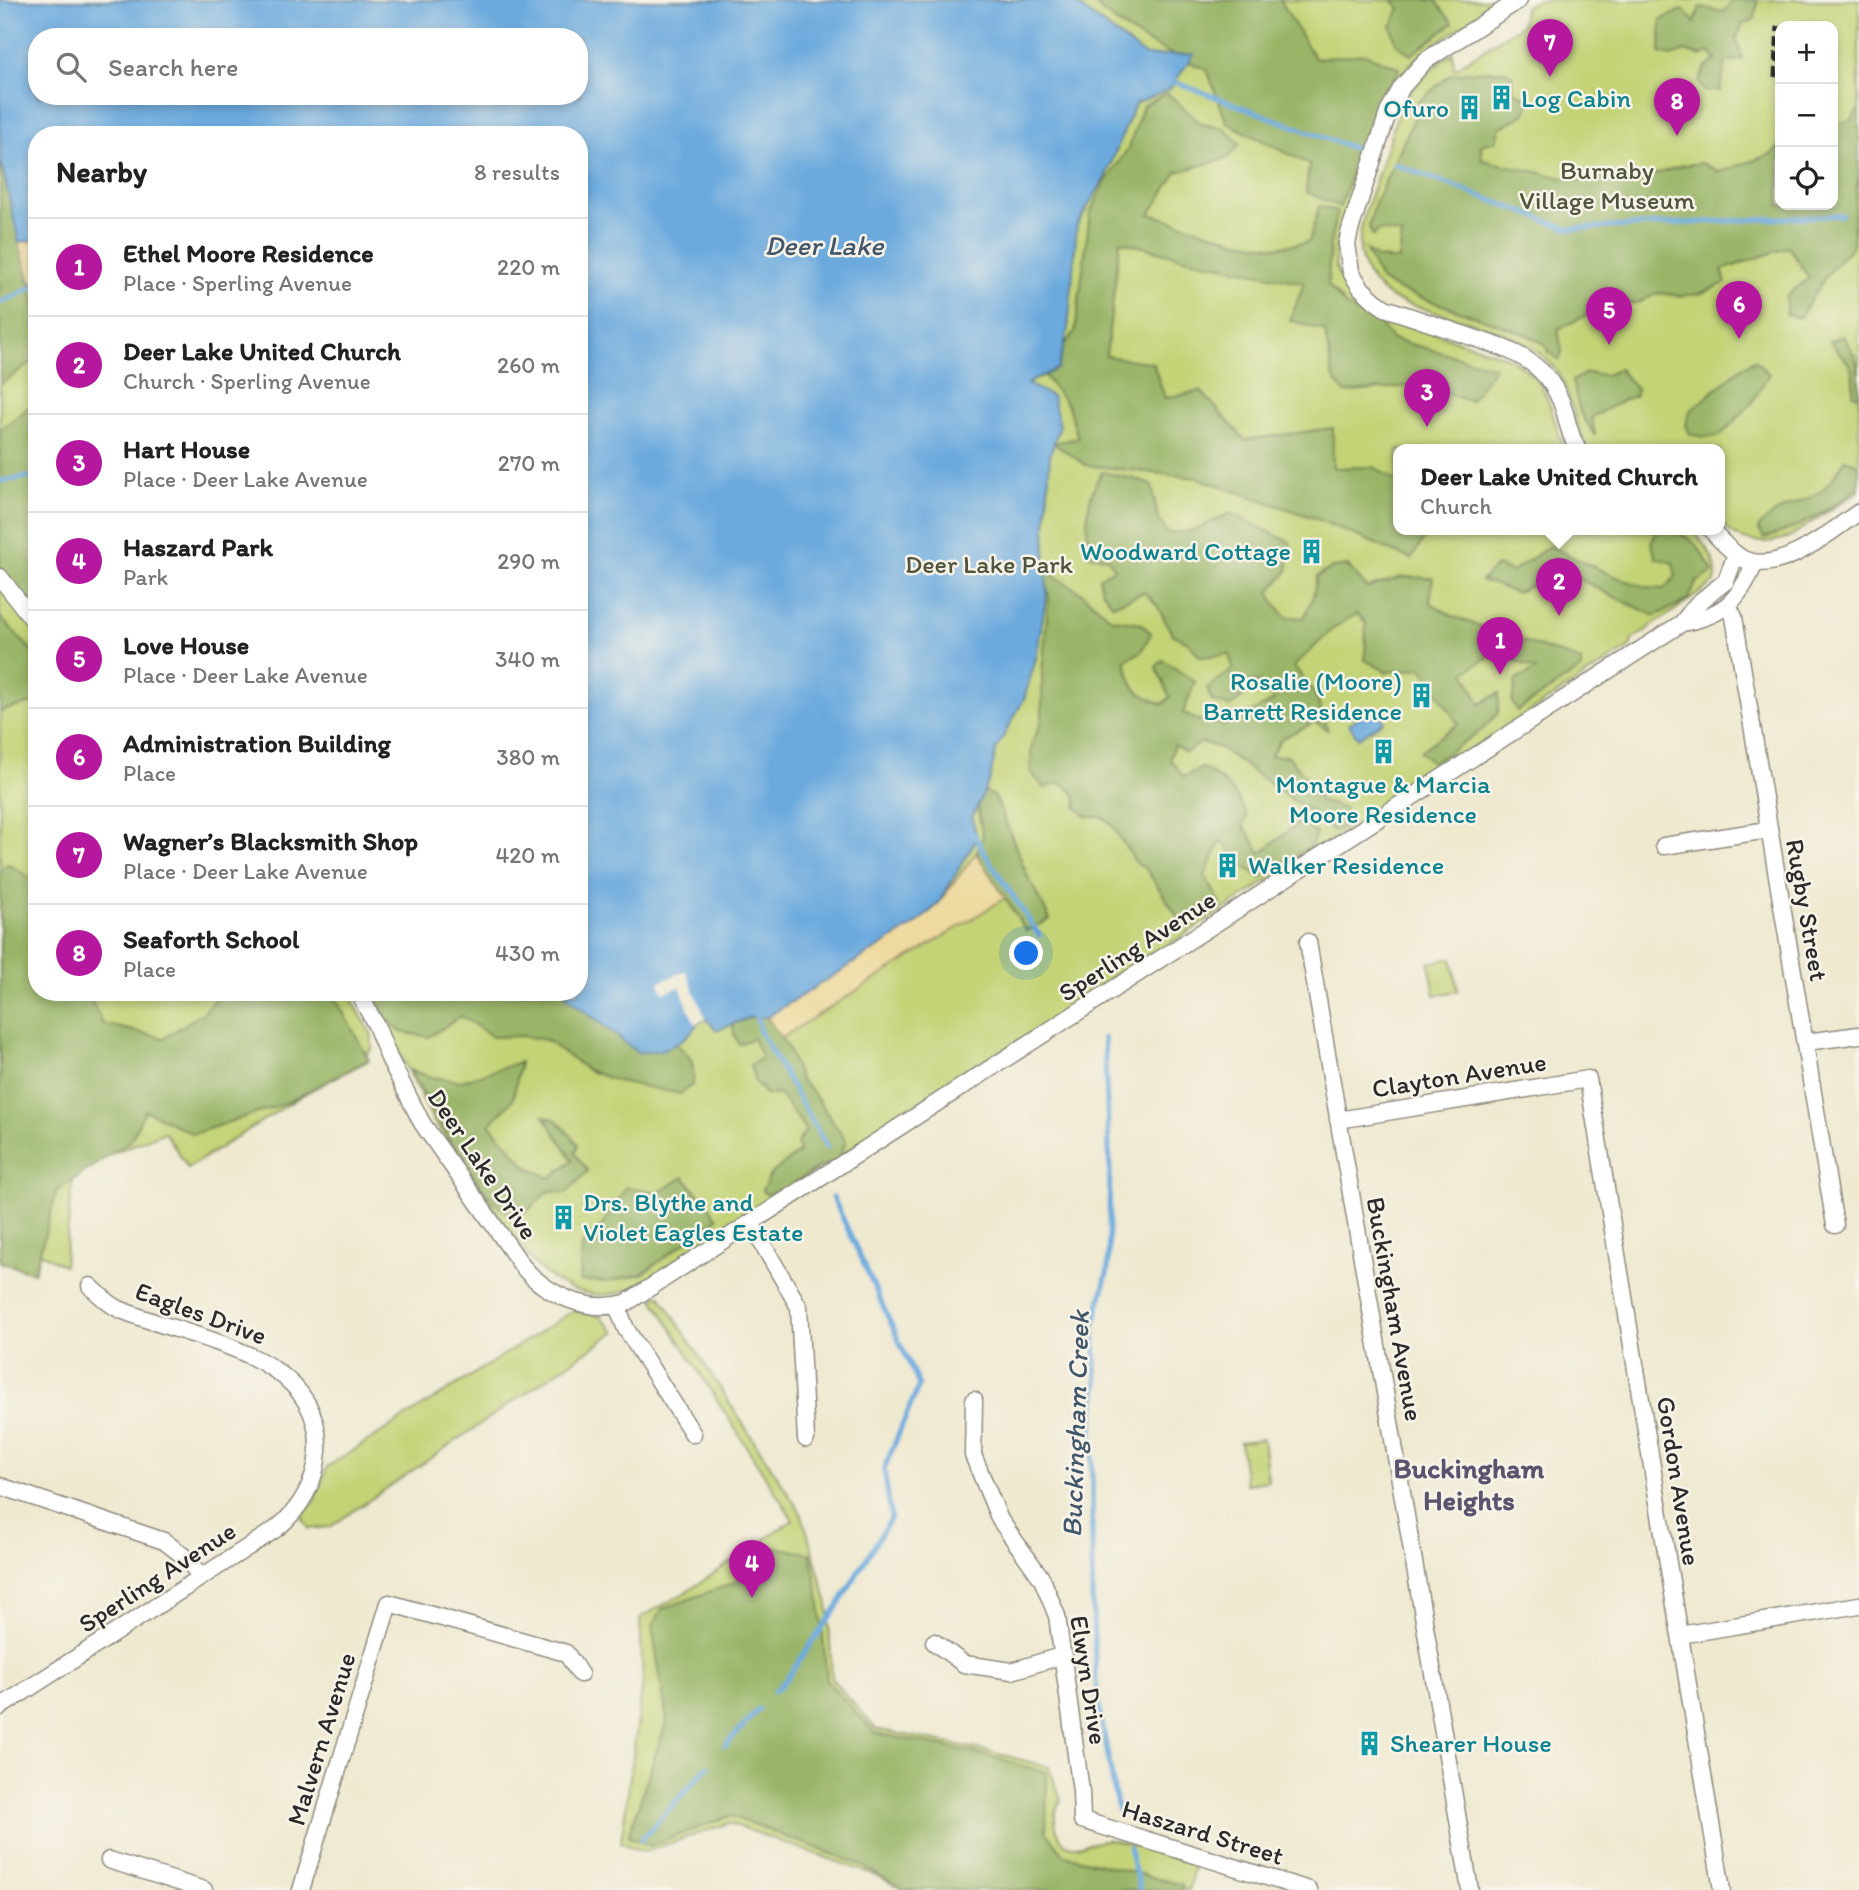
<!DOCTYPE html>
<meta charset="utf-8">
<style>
body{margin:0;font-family:Itim,sans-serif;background:#f6f6f6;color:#222}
.controls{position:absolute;right:21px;top:21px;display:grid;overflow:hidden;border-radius:14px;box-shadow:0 4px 10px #0003}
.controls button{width:63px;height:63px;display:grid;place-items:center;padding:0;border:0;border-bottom:2px solid #e0e0e0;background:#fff;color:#222;font:35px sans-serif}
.you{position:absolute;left:1027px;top:954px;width:24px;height:24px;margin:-18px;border:5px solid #fff;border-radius:50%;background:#1a73e8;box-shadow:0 0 0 10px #1a73e833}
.badge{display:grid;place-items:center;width:46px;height:46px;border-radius:50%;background:#b5179e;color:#fff;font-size:23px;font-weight:700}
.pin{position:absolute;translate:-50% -58px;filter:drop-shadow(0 2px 4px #0008)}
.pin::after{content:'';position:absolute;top:37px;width:24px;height:21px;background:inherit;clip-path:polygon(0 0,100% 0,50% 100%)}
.popup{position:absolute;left:1393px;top:444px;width:332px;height:91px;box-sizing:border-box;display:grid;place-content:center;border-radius:14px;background:#fff;filter:drop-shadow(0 2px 5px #0005);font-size:23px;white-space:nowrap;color:#767676}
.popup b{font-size:26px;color:#222}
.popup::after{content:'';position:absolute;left:50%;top:100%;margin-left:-14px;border:14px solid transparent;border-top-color:#fff}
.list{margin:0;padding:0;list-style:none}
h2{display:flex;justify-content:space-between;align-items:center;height:91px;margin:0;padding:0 28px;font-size:30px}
h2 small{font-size:23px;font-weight:400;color:#767676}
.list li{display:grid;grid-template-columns:46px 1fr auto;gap:21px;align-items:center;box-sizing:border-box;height:98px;padding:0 28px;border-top:2px solid #e0e0e0}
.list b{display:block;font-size:26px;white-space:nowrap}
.list p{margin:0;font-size:23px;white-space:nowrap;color:#767676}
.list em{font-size:23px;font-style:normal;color:#767676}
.icon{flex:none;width:38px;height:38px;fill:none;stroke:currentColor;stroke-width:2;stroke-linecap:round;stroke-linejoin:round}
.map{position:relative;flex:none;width:1859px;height:1890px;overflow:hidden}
.search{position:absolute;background:#fff;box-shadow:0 4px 10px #0003;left:28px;top:28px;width:560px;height:77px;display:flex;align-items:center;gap:18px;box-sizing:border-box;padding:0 24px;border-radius:28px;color:#767676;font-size:26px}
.panel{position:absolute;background:#fff;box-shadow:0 4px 10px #0003;left:28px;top:126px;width:560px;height:875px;border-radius:28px}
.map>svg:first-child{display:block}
.green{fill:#c3d376;stroke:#777f50;stroke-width:2;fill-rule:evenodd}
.forest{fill:#9ab567;stroke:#627049;stroke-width:2}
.sand{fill:#eeda9e;stroke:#8c8264;stroke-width:2}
.water{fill:#6caade;stroke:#4c6a84;stroke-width:2;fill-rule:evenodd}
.pier{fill:#efe9d0}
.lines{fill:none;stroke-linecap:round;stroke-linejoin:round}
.stream{stroke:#6caade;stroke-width:5}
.minor-casing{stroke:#8d8a7e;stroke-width:19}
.minor{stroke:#fff;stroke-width:16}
.rail{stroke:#2b2b2b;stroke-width:5;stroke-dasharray:10 5;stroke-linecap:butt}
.labels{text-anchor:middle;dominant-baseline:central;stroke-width:5;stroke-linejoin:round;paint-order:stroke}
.culture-label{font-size:26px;fill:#0d838f;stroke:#f7f3e8;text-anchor:start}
.park-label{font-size:26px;fill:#51553e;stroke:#f7f3e8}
.street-label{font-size:26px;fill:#2b2b2b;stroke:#f7f3e8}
.water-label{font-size:28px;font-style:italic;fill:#42576a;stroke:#f7f3e8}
.neighbourhood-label{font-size:28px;font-weight:bold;fill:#5a546e;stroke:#f7f3e8}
</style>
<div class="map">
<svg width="1859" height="1890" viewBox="0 0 1859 1890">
<rect width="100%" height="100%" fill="#f7f3e8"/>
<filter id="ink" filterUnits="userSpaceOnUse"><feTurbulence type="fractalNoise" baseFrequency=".0143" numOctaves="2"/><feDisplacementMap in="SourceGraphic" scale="14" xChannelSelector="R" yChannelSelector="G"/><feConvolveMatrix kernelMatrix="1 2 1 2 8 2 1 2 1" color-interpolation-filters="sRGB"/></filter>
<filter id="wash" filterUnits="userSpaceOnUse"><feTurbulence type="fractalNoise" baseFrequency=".00686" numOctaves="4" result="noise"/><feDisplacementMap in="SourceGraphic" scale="28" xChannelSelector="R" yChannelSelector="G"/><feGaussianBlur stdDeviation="1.57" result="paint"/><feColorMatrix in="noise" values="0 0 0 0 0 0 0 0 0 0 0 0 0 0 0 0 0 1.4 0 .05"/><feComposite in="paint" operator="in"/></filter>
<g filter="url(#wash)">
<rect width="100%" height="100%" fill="#efe9d0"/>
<path class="green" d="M0 0H1503L1436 43 1411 63 1391 87 1379 110 1336 243 1335 255 1336 268 1344 287 1352 297 1368 311 1507 357C1554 382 1547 408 1565 450H1398V530H1693C1705 546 1720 562 1715 582L1632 640 1630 647 905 1115 636 1286C599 1306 554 1289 529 1257L434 1122 395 1044 363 992H579V135H37V992H348L372 1035V1049L363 1057 188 1168 165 1132 74 1169 64 1266 0 1231ZM37 37H579V96H37Z
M1538 0H1859V235L1856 265 1859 323V491L1789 537C1764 546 1737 544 1720 521V450H1590C1573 427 1574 399 1559 375 1526 323 1443 321 1390 297 1343 264 1361 224 1376 180 1384 155 1392 131 1400 107 1413 84 1431 68 1453 53L1454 69 1521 25 1525 6ZM1780 26H1833V205H1780Z
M1452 958 1458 991 1435 995 1429 963Z
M660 1295 802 1515 828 1604 832 1679 876 1729 987 1751 1049 1767 1061 1800C1056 1809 1053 1815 1056 1826 1065 1863 1091 1837 1110 1840 1135 1843 1169 1858 1194 1865L1189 1890H904L880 1877 729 1823 645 1852 621 1843 643 1683 640 1618 688 1591 793 1520 653 1299Z
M573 1311 600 1316 615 1332 330 1527 309 1529 302 1517 315 1500 327 1467Z
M1263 1439 1268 1481 1246 1484 1240 1442Z"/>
<path class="forest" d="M1091 0H1280L1315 59 1365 54 1400 68C1372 111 1357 158 1340 207L1306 192 1309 164 1227 123 1207 70C1166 52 1121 33 1091 0Z
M1392 0H1435L1453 23 1411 55 1396 43 1391 26 1400 9Z
M1733 0H1758L1755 19 1743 24 1736 39 1743 59 1726 62 1720 91H1704L1699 82 1705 68 1716 60 1709 52 1701 56 1685 51 1671 56 1660 53 1661 20 1683 9 1695 23 1700 7 1724 12Z
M1475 71H1507L1512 76 1513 90 1530 100 1525 114 1499 128 1496 141 1481 145 1482 160 1578 181 1628 175 1647 177 1684 165 1702 163 1720 172 1772 154 1780 146V205H1833V125L1851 120 1859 109V176L1856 190 1853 245 1826 276 1799 318 1786 314V296L1809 278 1789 247 1722 270 1726 283 1699 294 1681 296 1658 293 1637 303 1606 306 1558 329 1562 352 1559 360 1548 352 1545 344 1523 333 1399 290 1380 280 1366 250 1377 258 1399 260 1402 235 1379 230 1373 236 1369 227 1375 203 1416 115 1417 103 1450 75Z
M1167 93 1201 124 1223 128 1240 144 1228 158 1177 172 1150 214 1238 241 1276 247 1309 242 1319 206 1337 211 1330 244 1328 285 1346 306 1379 323 1392 339 1495 367 1470 401 1421 385 1345 393 1333 377 1325 331 1290 320 1304 283 1184 258 1120 241 1106 356 1153 363 1165 398 1201 391 1245 440 1333 428V468L1374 467 1398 482V530H1430L1411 559 1317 519 1197 478 1086 465 1053 443 1078 438 1068 406 1032 360 1054 357 1075 332 1090 213 1104 184 1128 149 1143 106Z
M0 158 37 314V359L0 384Z
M1843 336C1859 358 1859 367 1859 396L1853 394C1854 357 1848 367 1830 341Z
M1755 360 1769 374 1751 404 1720 436 1702 437 1690 434 1686 425 1690 411 1742 367Z
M1619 369 1637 390 1635 396 1623 400 1592 417 1595 436 1580 412 1572 381 1586 373 1606 375Z
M37 401V612L5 576 0 567V430Z
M1845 459 1859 464V487C1834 507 1795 531 1764 538L1758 529C1770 509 1796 506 1816 494 1829 486 1837 473 1845 459Z
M1102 472 1134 479 1152 485 1157 515 1167 533 1193 531 1230 513 1290 542 1288 571 1269 592 1276 605 1286 617 1304 618 1313 597 1317 576 1332 568 1348 566 1367 588 1402 577 1433 578 1430 602 1454 617 1581 661V669L1517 711 1512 702 1516 680 1536 670 1496 652 1465 672 1480 704 1499 693 1498 713 1483 729 1433 763 1420 751 1458 724 1422 668 1387 672 1365 660 1366 623 1357 614 1335 627 1294 666 1315 694 1328 730 1315 722 1282 738 1270 756H1288L1312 784 1320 801 1345 809 1349 824 1333 832 1324 822 1220 748 1202 742 1186 752 1174 745 1170 759 1184 777 1202 768C1224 780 1238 792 1247 817L1243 825 1261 853 1302 820 1316 834 1311 846 1261 878 1242 865 1226 845 1221 841 1205 875 1220 903 1183 925 1146 869 1136 863 1111 824 1102 817H1087L1076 807C1079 794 1071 789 1060 783L1044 788 1030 771 1032 743 1042 721V672L1049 596 1040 567 1079 591 1112 619 1140 623 1151 633 1141 652 1125 660C1132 689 1135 694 1163 704L1170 697 1156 667 1163 660 1195 682 1183 713 1195 719 1224 726 1274 701 1267 686 1251 681 1243 697 1230 707 1212 701 1207 688 1233 669 1229 654 1200 657 1188 642 1172 634 1157 605 1144 592 1113 605 1102 591 1099 578 1114 569 1108 558 1089 555C1086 524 1085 498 1102 472Z
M1658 530C1690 530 1698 545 1713 572L1696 583 1688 600 1655 616 1608 594 1565 571 1515 593 1491 583 1481 581 1496 566 1512 572 1550 546C1580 560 1631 588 1663 589L1676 577 1673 563 1656 558 1651 543Z
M0 617 37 656V702L4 710 0 713Z
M981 790 993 795 997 801 1028 877 1050 919 1026 931 1005 898 997 894 984 876 977 851 983 837 977 805Z
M8 864 37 882V992H87L103 1024 164 1038 204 1012 222 992H332L369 1060 284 1104 193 1134 145 1110 131 1140 57 1191 34 1273 0 1262V869Z
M371 992H565L567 997 637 1052 676 1044C693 1058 694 1062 693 1084L681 1094 617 1081 589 1071 546 1040 522 1036 493 1037 461 1016 429 1037 401 1032 385 1017Z
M751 1017H767L788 1048 800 1080 813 1093 846 1141 838 1163 820 1166 790 1186 767 1195 762 1190 771 1174 799 1152 797 1143 806 1130 780 1095 765 1094 755 1082 750 1065 762 1058 753 1038 739 1044 734 1034 733 1024Z
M520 1062 513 1099 490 1125 527 1167 550 1178 573 1160 544 1116 557 1120 578 1144 575 1154 588 1171 566 1193 549 1191C541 1198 525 1217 514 1215 485 1210 425 1098 410 1070L431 1077 461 1081Z
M684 1177 718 1218 642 1274 607 1282 580 1281 582 1245 604 1223 626 1187 659 1192Z
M775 1547 811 1554 820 1603 827 1681 875 1733 986 1755 1047 1773 1046 1832 1065 1855 1183 1885 1181 1890H904L859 1864 730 1816 650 1846 628 1837 667 1720 652 1626 662 1609 736 1582Z"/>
<path class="sand" d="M37 240V280L31 285 19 242Z
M976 853 1005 898 781 1038 767 1017 916 924 938 904Z"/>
<path class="water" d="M0 0H1074L1076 4 1146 56 1194 54 1170 89 1135 104 1105 178 1077 225 1068 330 1058 368 1027 384 1052 396 1060 425 1050 455 1045 546 1047 593 1036 658 1024 699 996 750 990 779 972 817 977 838 938 904 916 924 767 1017H751L717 1030 706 1019C692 1025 698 1026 689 1034 677 1046 656 1054 637 1052L567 997 565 992H579V135H37V240L19 242 0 158ZM37 37H579V96H37Z
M1375 707 1384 721 1358 738 1349 724Z"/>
<path class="pier" d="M686 971 706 1019 695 1024 680 987 663 993 659 982Z"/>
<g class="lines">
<path class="stream" d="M1169 80 1358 150
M1394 164 1569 229 1842 215
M0 303 37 285
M0 481 37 476
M974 834 983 851 1039 935
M756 1012 760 1032 827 1147
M1104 1038 1110 1170 1108 1269 1094 1326 1097 1386 1092 1432V1596L1097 1696 1118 1811
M774 1692 787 1678 837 1607 891 1518 884 1469 919 1385 833 1197
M725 1746 759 1709
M641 1840 708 1766
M1129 1848 1140 1890"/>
</g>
</g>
<g filter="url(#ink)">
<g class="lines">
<defs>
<path id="minor" d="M1519 0 1425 61 1402 87 1389 110 1350 230 1347 244 1351 272 1361 288 1375 301 1385 308 1501 347C1534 360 1555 378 1565 413 1568 426 1571 438 1578 450
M1711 530C1720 540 1731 552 1743 559 1779 576 1830 532 1859 512
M0 577 37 625
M1728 605 1734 617 1835 1225
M1682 623C1724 615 1738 602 1755 563
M1664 846 1768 830
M1308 942 1470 1890
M358 992 376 1025 389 1058 422 1123 523 1267C547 1295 588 1314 626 1303L1682 623 1697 604 1726 581 1736 554
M1806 1042 1859 1035
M1338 1120 1588 1079 1722 1890
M751 1224 799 1307 806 1439
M617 1306 626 1329 693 1434
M974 1400 973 1455 1000 1520 1042 1579 1057 1616 1081 1791 1082 1820 1309 1890
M0 1486 164 1541 186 1558 201 1577
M1680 1635 1859 1605
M934 1642 964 1664 1012 1671 1064 1655
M0 1707 276 1529C300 1510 316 1482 318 1451 322 1350 188 1340 119 1309 108 1304 99 1294 90 1286
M109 1860 204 1890
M301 1890 389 1603 566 1653 580 1674"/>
</defs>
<use href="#minor" class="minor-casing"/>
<use href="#minor" class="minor"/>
<path class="rail" d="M1775 77 1778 26"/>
</g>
</g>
<defs>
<symbol id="building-bare" viewBox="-9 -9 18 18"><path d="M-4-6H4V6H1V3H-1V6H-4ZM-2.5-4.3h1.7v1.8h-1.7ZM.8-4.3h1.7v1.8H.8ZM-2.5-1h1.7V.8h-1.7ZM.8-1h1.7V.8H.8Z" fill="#0f9aa8" stroke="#f7f3e8" stroke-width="2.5" paint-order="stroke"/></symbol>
</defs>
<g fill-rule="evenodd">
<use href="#building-bare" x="1484" y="80" width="35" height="35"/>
<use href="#building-bare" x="1452" y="90" width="35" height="35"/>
<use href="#building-bare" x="1294" y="534" width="35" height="35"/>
<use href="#building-bare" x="1404" y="678" width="35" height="35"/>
<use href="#building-bare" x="1366" y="734" width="35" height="35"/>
<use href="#building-bare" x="1210" y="848" width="35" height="35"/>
<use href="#building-bare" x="546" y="1200" width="35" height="35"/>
<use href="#building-bare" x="1352" y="1726" width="35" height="35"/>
</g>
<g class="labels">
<g class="culture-label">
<text x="1521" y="98">Log Cabin</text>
<text x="1449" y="108" text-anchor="end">Ofuro</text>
<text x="1291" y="551" text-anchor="end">Woodward Cottage</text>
<text x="1402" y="681" text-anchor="end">Rosalie (Moore)<tspan x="1402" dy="30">Barrett Residence</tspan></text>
<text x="1383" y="784" text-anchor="middle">Montague &amp; Marcia<tspan x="1383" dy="30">Moore Residence</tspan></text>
<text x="1248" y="865">Walker Residence</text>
<text x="583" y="1202">Drs. Blythe and<tspan x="583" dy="30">Violet Eagles Estate</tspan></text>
<text x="1390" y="1743">Shearer House</text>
</g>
<g class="park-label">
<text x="1607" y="170">Burnaby<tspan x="1607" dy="30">Village Museum</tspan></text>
<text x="989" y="564">Deer Lake Park</text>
</g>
<g class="street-label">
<text transform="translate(1807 910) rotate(80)">Rugby Street</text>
<text transform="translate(1137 946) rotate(-33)">Sperling Avenue</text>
<text transform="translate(1459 1075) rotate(-9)">Clayton Avenue</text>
<text transform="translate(483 1164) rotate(56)">Deer Lake Drive</text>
<text transform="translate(1395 1309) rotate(80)">Buckingham Avenue</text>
<text transform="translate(201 1313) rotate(20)">Eagles Drive</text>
<text transform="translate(1679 1481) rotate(81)">Gordon Avenue</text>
<text transform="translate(157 1577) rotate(-33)">Sperling Avenue</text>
<text transform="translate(1089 1680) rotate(81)">Elwyn Drive</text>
<text transform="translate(321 1739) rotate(-73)">Malvern Avenue</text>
<text transform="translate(1203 1832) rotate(17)">Haszard Street</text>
</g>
<g class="water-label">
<text x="824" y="245">Deer Lake</text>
<text transform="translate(1075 1424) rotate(-88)">Buckingham Creek</text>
</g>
<g class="neighbourhood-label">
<text x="1469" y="1468">Buckingham<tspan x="1469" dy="32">Heights</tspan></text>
</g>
</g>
</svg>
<div class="controls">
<button>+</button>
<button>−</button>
<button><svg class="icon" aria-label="locate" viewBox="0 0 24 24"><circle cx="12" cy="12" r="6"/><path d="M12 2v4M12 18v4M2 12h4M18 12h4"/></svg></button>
</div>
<div class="you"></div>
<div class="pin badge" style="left:1500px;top:675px">1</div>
<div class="pin badge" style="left:1559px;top:616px">2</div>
<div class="popup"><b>Deer Lake United Church</b>Church</div>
<div class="pin badge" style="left:1427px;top:427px">3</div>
<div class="pin badge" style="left:752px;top:1598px">4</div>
<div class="pin badge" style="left:1609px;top:345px">5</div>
<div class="pin badge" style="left:1739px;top:339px">6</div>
<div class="pin badge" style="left:1550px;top:77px">7</div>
<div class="pin badge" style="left:1677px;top:136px">8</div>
<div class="search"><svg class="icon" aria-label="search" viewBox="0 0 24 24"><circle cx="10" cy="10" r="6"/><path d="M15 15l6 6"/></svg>Search here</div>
<section class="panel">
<h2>Nearby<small>8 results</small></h2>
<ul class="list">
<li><span class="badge">1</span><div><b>Ethel Moore Residence</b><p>Place · Sperling Avenue</p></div><em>220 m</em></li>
<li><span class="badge">2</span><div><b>Deer Lake United Church</b><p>Church · Sperling Avenue</p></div><em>260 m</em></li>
<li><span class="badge">3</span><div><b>Hart House</b><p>Place · Deer Lake Avenue</p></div><em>270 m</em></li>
<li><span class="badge">4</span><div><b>Haszard Park</b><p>Park</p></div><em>290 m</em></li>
<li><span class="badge">5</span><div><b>Love House</b><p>Place · Deer Lake Avenue</p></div><em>340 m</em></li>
<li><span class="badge">6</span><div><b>Administration Building</b><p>Place</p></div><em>380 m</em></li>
<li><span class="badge">7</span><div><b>Wagner’s Blacksmith Shop</b><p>Place · Deer Lake Avenue</p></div><em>420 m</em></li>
<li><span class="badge">8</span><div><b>Seaforth School</b><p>Place</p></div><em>430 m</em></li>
</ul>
</section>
</div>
